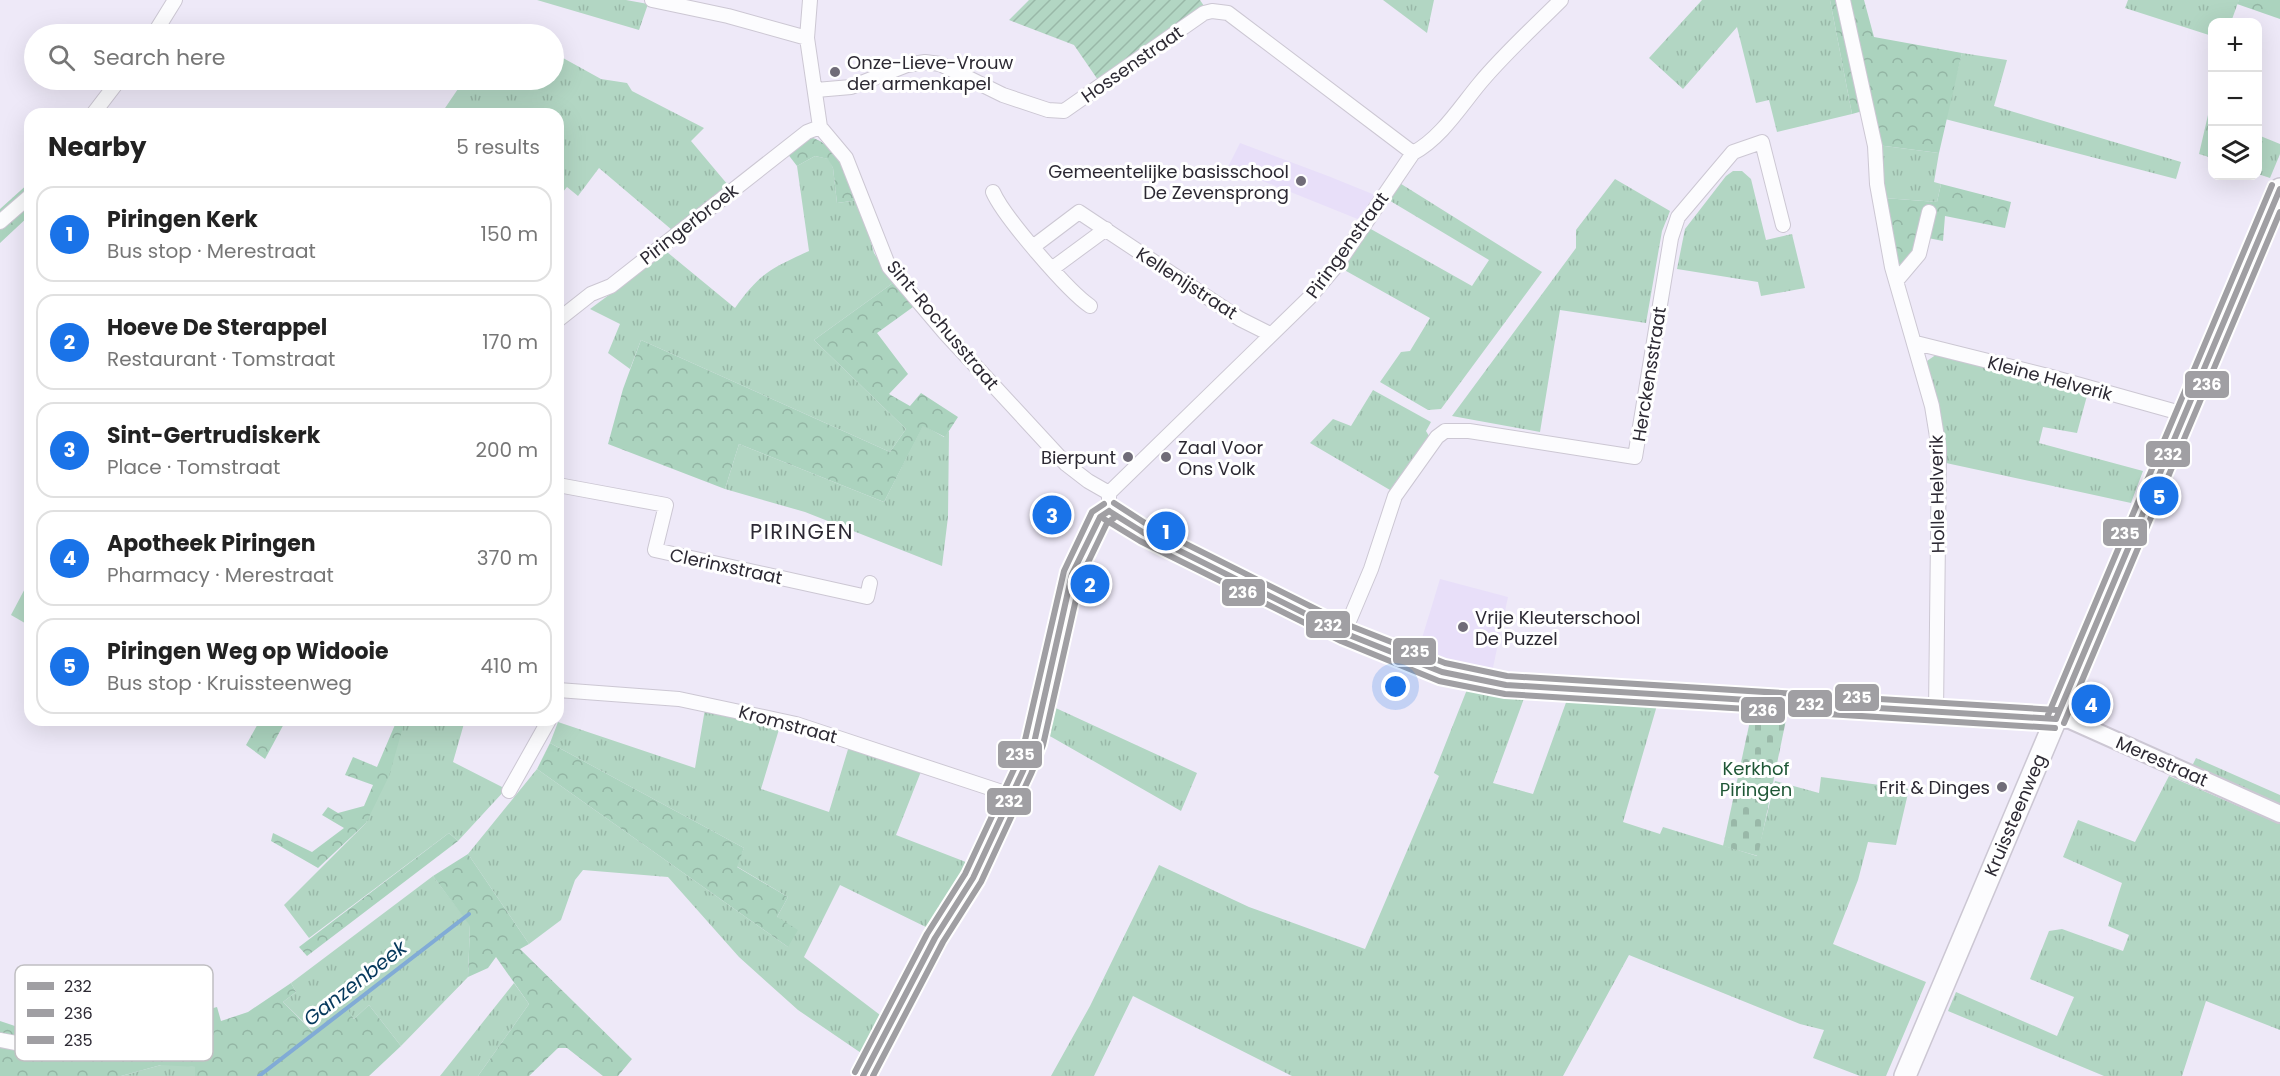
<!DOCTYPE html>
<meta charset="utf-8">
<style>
body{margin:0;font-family:Poppins,sans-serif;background:#f2f2f2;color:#222}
.controls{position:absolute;right:18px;top:18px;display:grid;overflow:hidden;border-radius:12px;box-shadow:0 6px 24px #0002}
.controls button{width:54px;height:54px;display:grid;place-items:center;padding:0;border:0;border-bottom:2px solid #e0e0e0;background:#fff;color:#222;font:30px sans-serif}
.you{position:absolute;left:1396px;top:687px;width:21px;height:21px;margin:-15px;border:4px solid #fff;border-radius:50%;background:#1a73e8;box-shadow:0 0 0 9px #1a73e833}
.badge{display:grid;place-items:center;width:39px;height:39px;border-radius:50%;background:#1a73e8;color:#fff;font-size:20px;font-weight:700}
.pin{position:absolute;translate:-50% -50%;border:3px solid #fff;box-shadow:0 2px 6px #0006}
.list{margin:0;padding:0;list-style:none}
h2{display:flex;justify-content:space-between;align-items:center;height:78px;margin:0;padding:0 24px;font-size:26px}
h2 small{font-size:20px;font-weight:400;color:#767676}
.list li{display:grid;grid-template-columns:39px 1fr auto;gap:18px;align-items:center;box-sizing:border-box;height:96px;margin:0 12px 12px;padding:0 12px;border:2px solid #e0e0e0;border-radius:18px}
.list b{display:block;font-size:22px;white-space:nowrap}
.list p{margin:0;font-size:20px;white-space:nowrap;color:#767676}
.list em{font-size:20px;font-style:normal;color:#767676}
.icon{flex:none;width:33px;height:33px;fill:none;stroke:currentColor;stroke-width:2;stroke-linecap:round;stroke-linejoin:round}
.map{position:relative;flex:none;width:2280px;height:1076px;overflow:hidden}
.search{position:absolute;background:#fff;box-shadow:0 6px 24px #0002;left:24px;top:24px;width:540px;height:66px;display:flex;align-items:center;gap:15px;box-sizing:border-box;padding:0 21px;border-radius:33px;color:#767676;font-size:22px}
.panel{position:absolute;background:#fff;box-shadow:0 6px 24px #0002;left:24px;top:108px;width:540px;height:618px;border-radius:18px}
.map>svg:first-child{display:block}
.built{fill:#e8dff9}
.grass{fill:url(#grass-tufts)}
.forest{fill:url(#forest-crowns)}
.cemetery{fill:url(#cemetery-stones)}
.park{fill:#b2d6c3}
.garden{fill:url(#garden-furrows)}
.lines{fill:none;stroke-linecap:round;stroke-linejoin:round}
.stream{stroke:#81abd6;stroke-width:4}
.minor-casing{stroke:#ccc7d3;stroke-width:16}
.tertiary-casing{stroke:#ccc7d3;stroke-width:20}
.primary-casing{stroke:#ccc7d3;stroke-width:24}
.minor{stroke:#fcfcfe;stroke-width:14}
.tertiary{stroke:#fcfcfe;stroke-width:16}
.primary{stroke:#fcfcfe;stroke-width:21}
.bus-1-casing{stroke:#fff;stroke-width:10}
.bus-2-casing{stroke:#fff;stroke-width:10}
.bus-3-casing{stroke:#fff;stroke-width:10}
.bus-1{stroke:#a09fa3;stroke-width:6}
.bus-2{stroke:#a09fa3;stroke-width:6}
.bus-3{stroke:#a09fa3;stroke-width:6}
.poi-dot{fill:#706c78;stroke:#fff;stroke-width:2}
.labels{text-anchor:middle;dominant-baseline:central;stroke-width:6;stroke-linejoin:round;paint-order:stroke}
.poi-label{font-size:18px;fill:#2c2933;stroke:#fff;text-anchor:start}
.street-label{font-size:18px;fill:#2c2933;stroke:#fff}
.park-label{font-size:18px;fill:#1f5736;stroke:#fff}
.water-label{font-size:20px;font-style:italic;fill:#05385c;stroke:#fff}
.quarter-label{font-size:21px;letter-spacing:1.5px;fill:#2c2933;stroke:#fff}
.key{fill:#fff;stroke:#c0bfc2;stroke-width:1.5}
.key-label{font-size:16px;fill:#2c2933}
.line-badge{stroke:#fff;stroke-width:2}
.badge-label{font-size:16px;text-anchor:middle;font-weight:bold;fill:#fff}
</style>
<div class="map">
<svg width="2280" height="1076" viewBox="0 0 2280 1076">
<defs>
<pattern id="grass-tufts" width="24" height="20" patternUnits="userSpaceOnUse" patternTransform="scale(1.5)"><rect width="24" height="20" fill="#b2d6c3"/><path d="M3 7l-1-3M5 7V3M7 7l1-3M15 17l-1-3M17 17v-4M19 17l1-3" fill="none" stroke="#99b8a8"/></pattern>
<pattern id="forest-crowns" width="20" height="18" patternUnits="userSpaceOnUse" patternTransform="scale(1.5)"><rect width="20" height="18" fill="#abd3be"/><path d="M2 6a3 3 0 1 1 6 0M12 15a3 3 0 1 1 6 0" fill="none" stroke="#93b5a4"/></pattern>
<pattern id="cemetery-stones" width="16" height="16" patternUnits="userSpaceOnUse" patternTransform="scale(1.5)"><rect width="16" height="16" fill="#b2d6c3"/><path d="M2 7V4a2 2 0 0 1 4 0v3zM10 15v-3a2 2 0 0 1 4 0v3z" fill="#99b8a8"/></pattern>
<pattern id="garden-furrows" width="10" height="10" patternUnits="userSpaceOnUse" patternTransform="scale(1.5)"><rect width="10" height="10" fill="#b2d6c3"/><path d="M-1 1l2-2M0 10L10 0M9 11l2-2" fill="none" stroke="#99b8a8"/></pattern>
</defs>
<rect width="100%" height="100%" fill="#eee9f8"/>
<path class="built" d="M1240 143 1328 176 1375 195 1360 220 1228 167Z
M1440 579 1508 597 1491 677 1416 658Z"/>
<path class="grass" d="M537 0H626L648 4 639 30Z
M1383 0H1434L1427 33Z
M1702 0H1830L1852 114 1777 132 1769 100 1756 103 1737 27 1683 89 1649 58Z
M2128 0H2239L2231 22H2212V36L2125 8Z
M554 53 601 79 627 83 632 91 704 128 691 141 728 185 672 230 599 168 578 196 567 187 558 198V114H441L464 80H554Z
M1962 53 2007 60 1994 106 2181 162 2176 179 1945 119Z
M2208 115 2212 116V158L2199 154Z
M2258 135 2280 144V154L2270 178 2258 174Z
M1877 145 1939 153 1934 182 1941 184 1937 202 1884 198Z
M815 156 829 159 833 168 837 203 859 200 874 253 893 283 814 340 906 429 890 452 641 340 630 369 608 353 620 324 590 309 667 252 735 308C760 273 770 269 809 251L797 166Z
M1733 171H1742L1751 179 1766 240 1792 234 1805 288 1761 296 1758 282 1677 269 1685 229 1726 176Z
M1615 179 1670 211 1662 231 1646 323 1560 310 1540 432 1452 416 1576 248V230Z
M1398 182 1542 272 1441 409 1428 410 1380 382 1401 352 1410 351 1430 318 1339 267 1369 228 1472 286 1489 260 1387 199Z
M1937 354 2088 392 2077 433 2043 427 2039 443 2143 471 2131 503 1946 463 1942 423 1927 361Z
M1373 390 1431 422 1426 431 1429 436 1390 490 1310 443 1333 419 1351 426Z
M923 425 944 437 949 431 948 517 942 566 805 512 725 489 739 444 884 502Z
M1468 687 1526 693 1493 783 1533 794 1568 697 1658 702 1623 822 1660 834 1663 827 1757 856 1775 781 1819 793 1821 777 1909 789 1896 845 1868 842 1858 880 1833 944 1926 982 1886 1076H1860L1813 1058 1824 1030 1800 1024 1629 955 1563 1076H1292L1133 996 1094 1076H1051L1090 1006 1159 865 1249 907 1365 949 1439 776 1434 773Z
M1047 704 1197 773 1181 811 1041 731Z
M705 709 780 726 761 789 829 812 849 746 922 769 896 835 971 864 932 930 840 885 804 957 884 1018 864 1055 798 1010 739 957 668 877 583 870 575 880 561 920 529 944 468 854 537 769 788 947 777 917 788 897 736 866 744 848 550 743 558 722 695 768Z
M405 720H465L453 762 506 789 458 841 449 833 309 938 284 905 366 823Z
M2196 758 2280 795V808L2191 768Z
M2169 776 2280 824V1030L2206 1001 2182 1076H2104L1948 1011 1956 992 2057 1036 2074 997 2030 979 2049 931 2062 929 2123 951 2129 935 2108 926 2122 883 2063 857 2078 820 2135 842Z
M433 876 470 925 468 977 401 1046 369 1005 354 1019 346 1008 313 1031 283 1002 296 992 291 983Z
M514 983 529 1004 478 1076H440Z
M177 1064 195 1067V1076H121L161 1065Z"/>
<path class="forest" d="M1830 0H1864L1874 37 1962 53 1939 153 1877 145 1870 109 1852 114Z
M2239 0H2280V19L2237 4Z
M810 137C838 145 850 175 859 200L837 203 833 168 828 159 815 156 797 166 787 153Z
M30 182V215L0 243V209Z
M1941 184 2011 202 2005 228 1945 216 1943 241 1918 236 1908 260 1896 269 1884 198 1937 202Z
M893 283 913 307 877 333 908 374 889 394 910 406 921 393 958 417 945 437 923 426 884 502 739 444 725 489 608 444 623 389 641 340 890 452 906 429 814 340Z
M260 720H286L265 759 246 745Z
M397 720H405L389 776 366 823 318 868 271 841 273 833 312 852 344 828 322 815 328 807 338 813 364 806 373 785 345 775 353 757 377 767Z
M550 743 744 848 737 867 788 897 777 917 798 930 788 947 537 769Z
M449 833 458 841 307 956 299 947Z
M468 854 529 944 520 949 632 1059 618 1076H603L567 1048H558L529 1076H478L529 1004 496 957 488 968 468 977 470 926 433 876Z
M291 983 296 992 283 1002 312 1031 346 1007 354 1019 369 1005 401 1046 369 1076H195V1067L161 1065 121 1076H0V1021C16 1026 32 1033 49 1036 101 1047 166 1021 217 1007L221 1021 248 1012Z"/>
<path class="cemetery" d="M1753 707 1788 710 1758 856 1723 846Z"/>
<path class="park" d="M30 579V626L11 615Z"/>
<path class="garden" d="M1029 0H1200L1204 6 1098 80 1074 45 1009 20Z"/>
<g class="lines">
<path class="stream" d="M259 1076 469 914"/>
<defs>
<path id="minor" d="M652 0 728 16 807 38
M810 0 807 38 820 127 846 158 889 267 945 333 1066 464 1088 481 1109 493
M1843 0 1875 146 1877 184 1892 267 1932 406 1939 449 1936 712
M154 34 175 0
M816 90 851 87 907 65 925 62 940 64 1003 95 1048 110 1064 111 1204 13 1212 11 1228 13 1413 153
M93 114 119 80
M993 192C1004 217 1068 291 1090 306
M0 222 30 196
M1034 246 1079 212 1240 319 1270 334
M1053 268 1106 229
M1897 280 1919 254 1929 212
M558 320 591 294 611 286 807 132 820 127
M1916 343 2048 376 2184 414
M558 485 666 505 655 550 867 597 870 583
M1109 511 1144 533 1344 633 1442 672 1506 685 2056 719
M1109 511V493L1309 298 1337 265 1413 153C1441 138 1460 107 1480 83 1504 54 1534 27 1561 0
M1344 633 1371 569 1395 496 1437 437 1445 431H1469L1635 457 1671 238 1678 217 1733 152 1762 142 1783 225
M558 690 679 699 796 724 1011 795
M509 791 549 720
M0 1040 16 1043
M863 1076 935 938 973 878 1023 771 1034 743 1072 574 1100 517 1109 511"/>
<path id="tertiary" d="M2056 719 2070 720 2280 814"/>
<path id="primary" d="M1905 1076 2280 189"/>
</defs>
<use href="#minor" class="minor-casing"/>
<use href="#tertiary" class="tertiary-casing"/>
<use href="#primary" class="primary-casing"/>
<use href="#minor" class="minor"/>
<use href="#tertiary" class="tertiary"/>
<use href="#primary" class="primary"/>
<defs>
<path id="bus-1" d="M1109 511 1144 533 1344 633 1442 672 1506 685 2056 719
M2056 719 2280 189
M863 1076 935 938 973 878 1023 771 1034 743 1072 574 1100 517 1109 511"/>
<path id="bus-2" d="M1104 519 1140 541 1341 641 1439 681 1505 694 2055 728
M2064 723 2280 212
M873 1076 943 942 981 882 1031 774 1043 745 1081 577 1107 523 1114 518"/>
<path id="bus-3" d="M1114 503 1148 525 1348 625 1445 663 1507 676 2057 710
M2048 715 2272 185
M855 1072 927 934 965 874 1015 767 1025 740 1064 571 1092 512 1104 504"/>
</defs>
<use href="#bus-1" class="bus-1-casing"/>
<use href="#bus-2" class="bus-2-casing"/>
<use href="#bus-3" class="bus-3-casing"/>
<use href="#bus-1" class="bus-1"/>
<use href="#bus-2" class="bus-2"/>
<use href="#bus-3" class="bus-3"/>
</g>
<g class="poi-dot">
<circle cx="835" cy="72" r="6"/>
<circle cx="1301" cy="181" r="6"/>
<circle cx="1128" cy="457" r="6"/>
<circle cx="1166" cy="457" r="6"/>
<circle cx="1463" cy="627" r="6"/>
<circle cx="2002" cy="787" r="6"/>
</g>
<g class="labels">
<g class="poi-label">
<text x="847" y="62">Onze-Lieve-Vrouw<tspan x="847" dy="21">der armenkapel</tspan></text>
<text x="1289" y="171" text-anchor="end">Gemeentelijke basisschool<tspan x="1289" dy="21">De Zevensprong</tspan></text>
<text x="1178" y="447">Zaal Voor<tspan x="1178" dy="21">Ons Volk</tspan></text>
<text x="1116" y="457" text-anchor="end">Bierpunt</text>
<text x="1475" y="617">Vrije Kleuterschool<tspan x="1475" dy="21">De Puzzel</tspan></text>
<text x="1990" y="787" text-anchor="end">Frit &amp; Dinges</text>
</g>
<g class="street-label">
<text transform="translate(1132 64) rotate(-35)">Hossenstraat</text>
<text transform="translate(689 224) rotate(-38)">Piringerbroek</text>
<text transform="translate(1347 245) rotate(-54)">Piringenstraat</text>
<text transform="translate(1187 283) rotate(33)">Kellenijstraat</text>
<text transform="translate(943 325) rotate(50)">Sint-Rochusstraat</text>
<text transform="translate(1649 374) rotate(-81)">Herckensstraat</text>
<text transform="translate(2050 378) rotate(15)">Kleine Helverik</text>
<text transform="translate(1937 494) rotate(-91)">Holle Helverik</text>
<text transform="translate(726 566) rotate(12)">Clerinxstraat</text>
<text transform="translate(788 724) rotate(15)">Kromstraat</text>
<text transform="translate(2162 761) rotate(24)">Merestraat</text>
<text transform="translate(2015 815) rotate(-67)">Kruissteenweg</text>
</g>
<g class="park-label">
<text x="1756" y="768">Kerkhof<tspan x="1756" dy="21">Piringen</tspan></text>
</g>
<g class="water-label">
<text transform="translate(355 983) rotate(-38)">Ganzenbeek</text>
</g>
<g class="quarter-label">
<text x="802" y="531">PIRINGEN</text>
</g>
</g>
<rect x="15" y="965" width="198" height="96" rx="9" class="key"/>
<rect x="27" y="982" width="27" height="8" fill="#a09fa3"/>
<rect x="27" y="1009" width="27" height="8" fill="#a09fa3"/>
<rect x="27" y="1036" width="27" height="8" fill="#a09fa3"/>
<g class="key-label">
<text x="64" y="992">232</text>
<text x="64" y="1019">236</text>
<text x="64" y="1046">235</text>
</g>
<g class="line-badge">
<rect x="2184" y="370" width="46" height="29" rx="6" fill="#a09fa3"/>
<rect x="2145" y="440" width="46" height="28" rx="6" fill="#a09fa3"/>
<rect x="2102" y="518" width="46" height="29" rx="6" fill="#a09fa3"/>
<rect x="1221" y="578" width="45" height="29" rx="6" fill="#a09fa3"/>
<rect x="1305" y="610" width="46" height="29" rx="6" fill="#a09fa3"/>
<rect x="1392" y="637" width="45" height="29" rx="6" fill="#a09fa3"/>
<rect x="1834" y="683" width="46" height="29" rx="6" fill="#a09fa3"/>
<rect x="1787" y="689" width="46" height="29" rx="6" fill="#a09fa3"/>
<rect x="1740" y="696" width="46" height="28" rx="6" fill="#a09fa3"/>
<rect x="997" y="740" width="46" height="29" rx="6" fill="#a09fa3"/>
<rect x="986" y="787" width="46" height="29" rx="6" fill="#a09fa3"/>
</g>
<g class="badge-label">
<text x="2207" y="390">236</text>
<text x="2168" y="460">232</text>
<text x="2125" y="539">235</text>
<text x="1243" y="598">236</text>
<text x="1328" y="631">232</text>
<text x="1415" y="657">235</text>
<text x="1857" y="703">235</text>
<text x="1810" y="710">232</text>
<text x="1763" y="716">236</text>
<text x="1020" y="760">235</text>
<text x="1009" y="807">232</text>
</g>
</svg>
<div class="controls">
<button>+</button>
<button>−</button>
<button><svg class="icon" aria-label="layers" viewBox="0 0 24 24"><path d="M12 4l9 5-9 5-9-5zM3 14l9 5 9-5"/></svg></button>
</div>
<div class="you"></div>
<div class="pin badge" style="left:1166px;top:531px">1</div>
<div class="pin badge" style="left:1090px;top:584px">2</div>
<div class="pin badge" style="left:1052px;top:515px">3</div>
<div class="pin badge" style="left:2091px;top:704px">4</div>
<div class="pin badge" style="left:2159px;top:496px">5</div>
<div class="search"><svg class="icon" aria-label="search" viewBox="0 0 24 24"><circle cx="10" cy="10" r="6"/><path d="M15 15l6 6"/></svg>Search here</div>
<section class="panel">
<h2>Nearby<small>5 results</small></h2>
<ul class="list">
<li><span class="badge">1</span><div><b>Piringen Kerk</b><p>Bus stop · Merestraat</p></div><em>150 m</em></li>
<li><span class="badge">2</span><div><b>Hoeve De Sterappel</b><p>Restaurant · Tomstraat</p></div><em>170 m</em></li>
<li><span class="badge">3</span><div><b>Sint-Gertrudiskerk</b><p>Place · Tomstraat</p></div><em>200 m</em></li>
<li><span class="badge">4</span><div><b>Apotheek Piringen</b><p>Pharmacy · Merestraat</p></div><em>370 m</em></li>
<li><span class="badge">5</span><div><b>Piringen Weg op Widooie</b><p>Bus stop · Kruissteenweg</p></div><em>410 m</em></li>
</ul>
</section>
</div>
